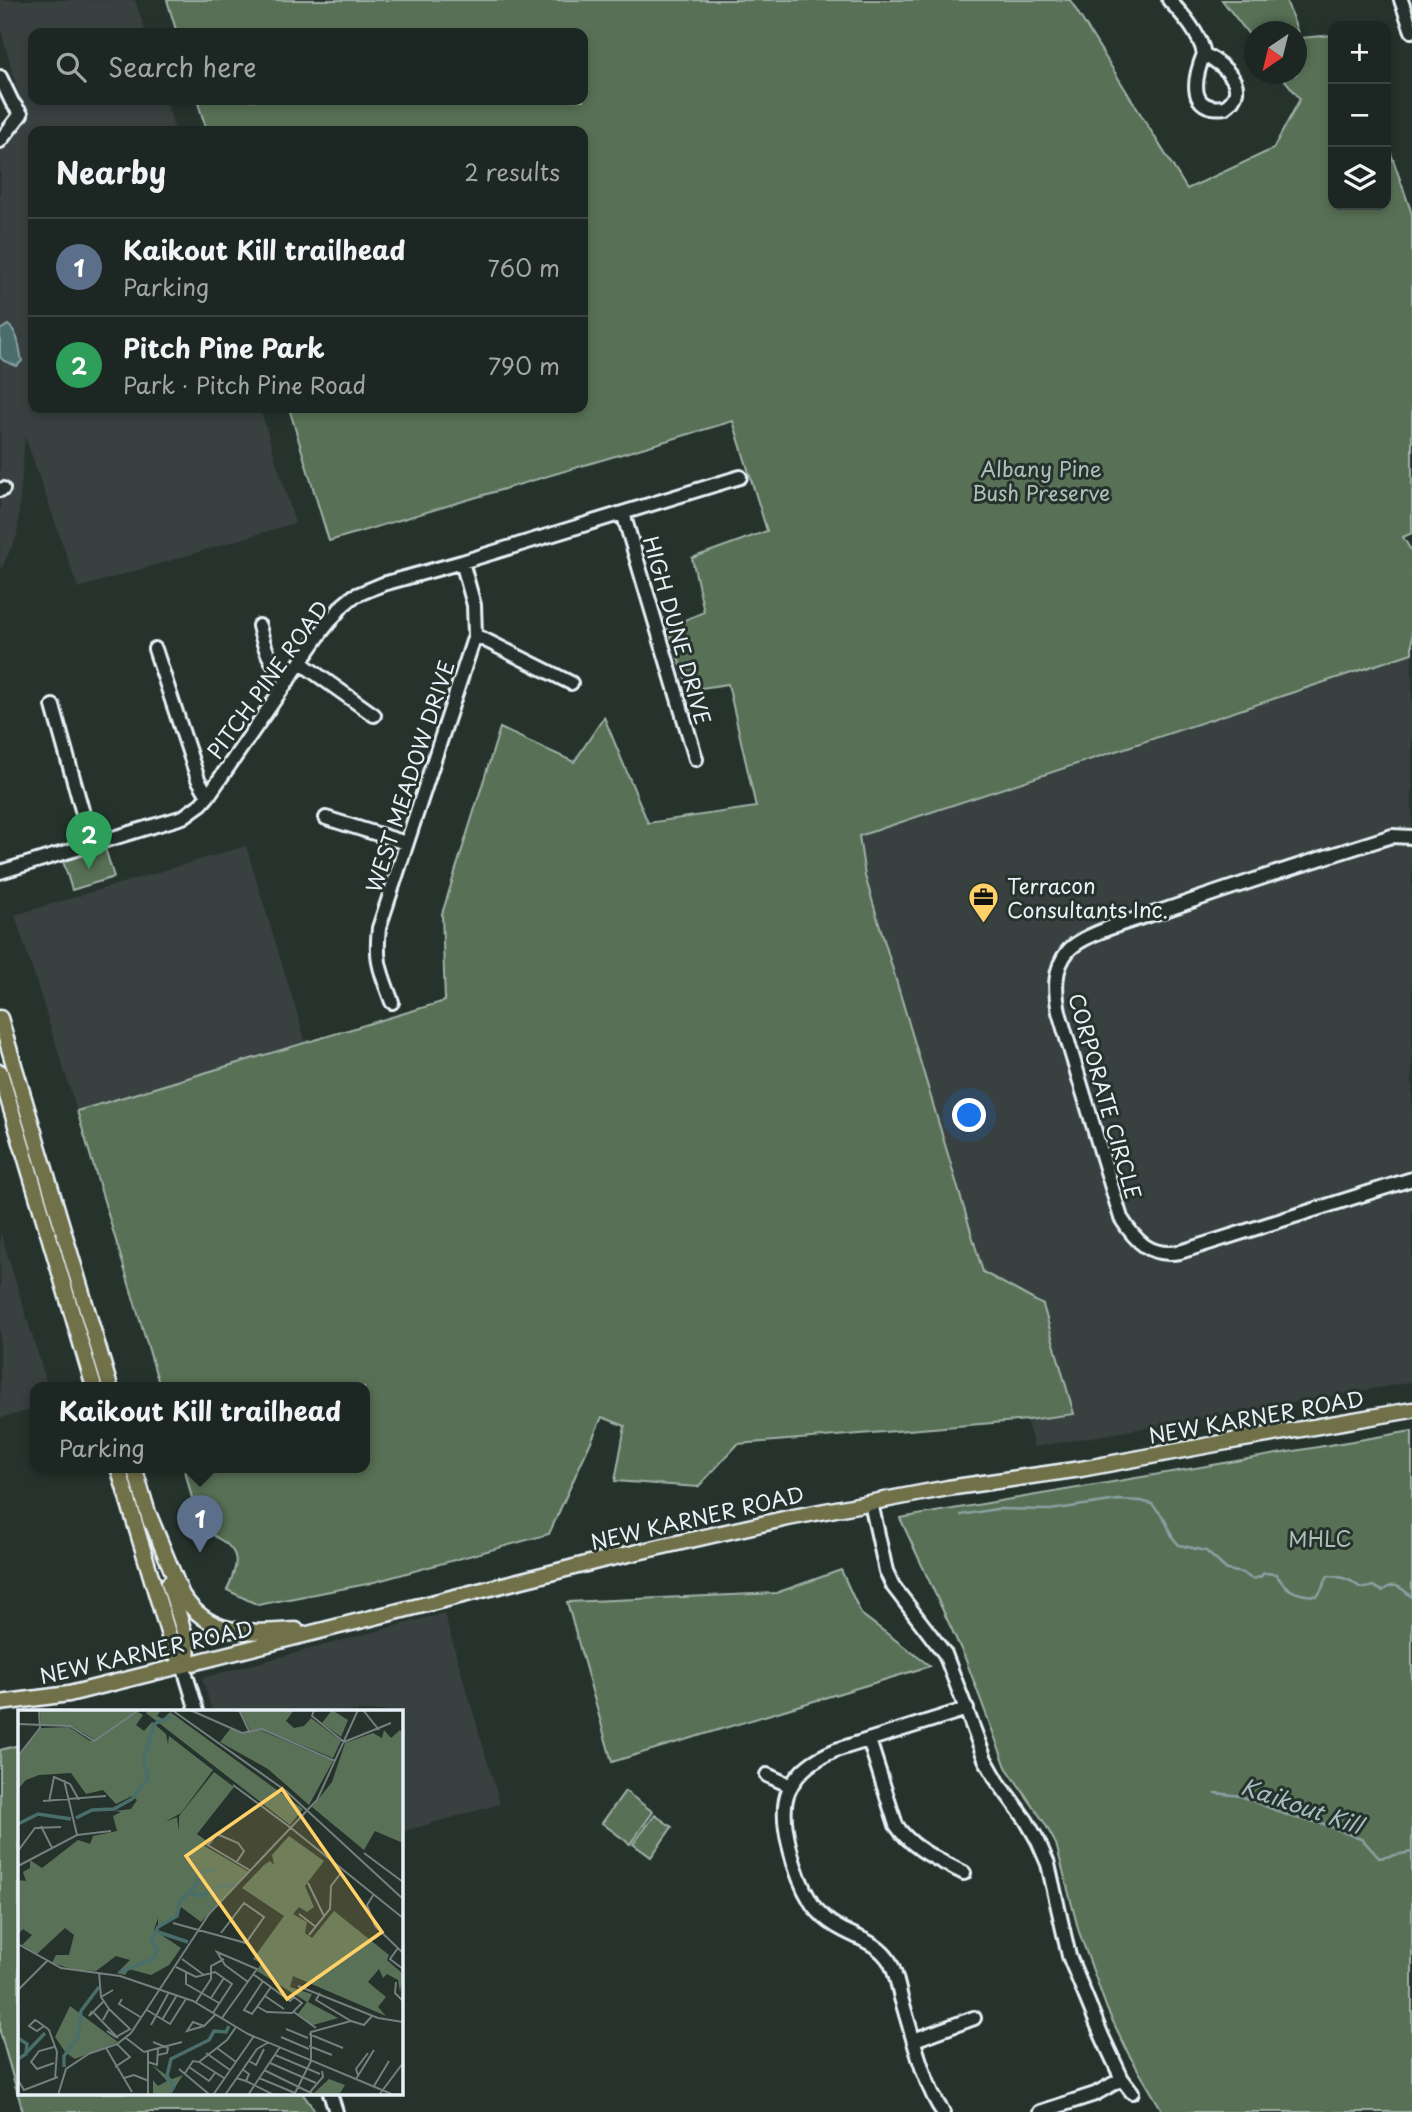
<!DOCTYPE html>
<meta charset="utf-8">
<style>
body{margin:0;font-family:"Playpen Sans",sans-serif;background:#29322f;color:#f1f3f6}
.controls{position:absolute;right:21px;top:21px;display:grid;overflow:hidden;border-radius:14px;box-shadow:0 4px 10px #0003}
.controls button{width:63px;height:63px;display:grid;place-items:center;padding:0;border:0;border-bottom:2px solid #3a4340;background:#1c2622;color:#f1f3f6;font:35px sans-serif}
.compass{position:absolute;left:1244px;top:21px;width:63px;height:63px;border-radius:50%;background:#1c2622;box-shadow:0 4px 10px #0003;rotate:215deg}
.you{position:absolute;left:970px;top:1116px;width:24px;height:24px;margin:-18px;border:5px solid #fff;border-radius:50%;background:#1a73e8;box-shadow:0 0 0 10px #1a73e833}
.badge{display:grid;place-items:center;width:46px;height:46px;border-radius:50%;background:#ffd166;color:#fff;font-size:23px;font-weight:700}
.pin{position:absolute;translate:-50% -58px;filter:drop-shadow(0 2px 4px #0008)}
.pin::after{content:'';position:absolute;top:37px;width:24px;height:21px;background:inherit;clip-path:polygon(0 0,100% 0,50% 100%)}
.popup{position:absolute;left:30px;top:1382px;width:340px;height:91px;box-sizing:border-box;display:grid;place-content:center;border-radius:14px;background:#1c2622;filter:drop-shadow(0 2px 5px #0005);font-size:23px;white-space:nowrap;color:#a0a5a5}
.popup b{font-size:26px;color:#f1f3f6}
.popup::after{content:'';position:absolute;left:50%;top:100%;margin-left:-14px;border:14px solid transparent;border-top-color:#1c2622}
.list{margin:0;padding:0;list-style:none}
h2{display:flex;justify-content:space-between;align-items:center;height:91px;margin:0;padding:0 28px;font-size:30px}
h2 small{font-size:23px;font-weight:400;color:#a0a5a5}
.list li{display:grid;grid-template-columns:46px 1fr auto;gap:21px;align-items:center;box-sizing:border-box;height:98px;padding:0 28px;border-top:2px solid #3a4340}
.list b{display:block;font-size:26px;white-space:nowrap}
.list p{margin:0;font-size:23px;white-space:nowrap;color:#a0a5a5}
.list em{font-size:23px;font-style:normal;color:#a0a5a5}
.icon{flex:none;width:38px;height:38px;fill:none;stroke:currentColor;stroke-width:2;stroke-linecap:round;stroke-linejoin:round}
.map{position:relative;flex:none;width:1412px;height:2112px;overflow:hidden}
.search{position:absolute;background:#1c2622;box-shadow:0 4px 10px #0003;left:28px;top:28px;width:560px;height:77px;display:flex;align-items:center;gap:18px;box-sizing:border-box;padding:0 24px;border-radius:14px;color:#a0a5a5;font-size:26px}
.panel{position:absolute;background:#1c2622;box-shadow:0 4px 10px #0003;left:28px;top:126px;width:560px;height:287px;border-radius:14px}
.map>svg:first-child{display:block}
.built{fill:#384140}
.green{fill:#587157;stroke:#a0b1a8;stroke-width:2}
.water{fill:#496e6c;stroke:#89a2a4;stroke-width:2}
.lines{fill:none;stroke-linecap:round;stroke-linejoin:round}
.stream{stroke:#89a2a4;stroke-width:2.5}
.minor-casing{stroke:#e8f1f8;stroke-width:18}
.major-casing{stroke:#e8f1f8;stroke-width:19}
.minor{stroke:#26332d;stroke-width:12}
.major{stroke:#70704a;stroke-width:14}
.labels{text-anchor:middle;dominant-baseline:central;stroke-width:6;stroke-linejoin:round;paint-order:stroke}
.park-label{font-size:21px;fill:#aebeb8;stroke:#26332d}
.street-label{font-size:21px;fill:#e8f1f8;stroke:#26332d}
.poi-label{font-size:21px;fill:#e8f1f8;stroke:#26332d;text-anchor:start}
.water-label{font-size:23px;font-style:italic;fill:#a8bdc0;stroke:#26332d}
.inset-river{fill:none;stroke:#496e6c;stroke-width:3.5}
.inset-road{fill:none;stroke:#747f7e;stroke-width:2}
.view{fill:#ffd166;fill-opacity:0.15;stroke:#ffd166;stroke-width:3.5}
.inset-edge{fill:none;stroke:#e8f1f8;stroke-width:3.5}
</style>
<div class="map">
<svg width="1412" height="2112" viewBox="0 0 1412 2112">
<rect width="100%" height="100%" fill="#26332d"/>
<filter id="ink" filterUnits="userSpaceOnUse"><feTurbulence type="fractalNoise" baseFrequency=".0143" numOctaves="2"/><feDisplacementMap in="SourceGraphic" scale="14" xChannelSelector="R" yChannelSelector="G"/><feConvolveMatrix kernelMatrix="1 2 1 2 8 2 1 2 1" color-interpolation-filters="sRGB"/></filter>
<g filter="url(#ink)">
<path class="built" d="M0 0H135L146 33H33V100H166L175 131H33V408H260L295 523 78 588 25 436 17 536 0 571V153L31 114 20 99 0 27Z
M1412 653V1382L1034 1447 865 876 859 836Z
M246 846 306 1043 77 1111 15 915Z
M0 1231 48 1387H36L35 1409 0 1418Z
M444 1613 500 1804 401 1832V1711H212L202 1678Z"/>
<path class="green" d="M167 0H1070L1187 189 1273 149 1300 99 1280 74H1296V32H1254V41L1222 0H1286L1300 38 1333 35V205H1386V139L1412 214V533L1403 537 1412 552V653L859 836 865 876 983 1272 1043 1305 1074 1414 1028 1420 738 1444 698 1487 615 1481 625 1426 602 1417 549 1534 367 1584 268 1603 258 1605 227 1590C236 1569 244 1553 219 1539 213 1535 207 1532 203 1525 193 1510 189 1484 184 1467H364V1387H160L77 1111 445 1001 442 914 500 728 574 762 604 717 648 823 756 807 728 684 689 690 668 627 704 612 692 558 767 531 733 421 329 541 289 408H583V131H207L197 100H583V33H177Z
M105 848 114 877 72 890 63 861Z
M1412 1431V2112H1163L1128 2053 1107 2009 1079 1932 1056 1844 1044 1822 1006 1767 965 1658 900 1518Z
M841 1570 861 1614 930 1666 612 1762 567 1602 776 1593Z
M19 1745V2093H302L316 2112H23L0 2032V1750Z
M625 1791 653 1812 630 1844 602 1823Z
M655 1815 672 1827 651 1857 633 1844Z"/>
<path class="water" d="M8 325C19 333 19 348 22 361L17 366 4 361 0 357V330Z"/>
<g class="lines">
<path class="stream" d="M961 1515 996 1509 1050 1510 1118 1500 1141 1501 1152 1504 1164 1518 1173 1538 1179 1545 1206 1551 1227 1570 1243 1573 1252 1579 1260 1577 1264 1573 1276 1574C1287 1592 1297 1595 1317 1596 1323 1590 1323 1583 1328 1576 1334 1576 1341 1577 1346 1579 1359 1583 1357 1592 1373 1586L1382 1591C1396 1580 1400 1588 1412 1597
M1216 1793 1241 1796 1292 1817 1324 1824 1363 1840 1379 1858 1412 1852"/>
<defs>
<path id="minor" d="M1169 0C1183 15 1200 34 1204 54
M1401 0 1412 31
M1204 54C1224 65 1252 88 1225 107 1187 112 1194 78 1204 54Z
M0 77 12 102 21 114 0 141
M0 490 3 489
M623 513 696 759
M259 626C264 647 271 667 288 681
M475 635 571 683
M155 649 198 779 208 796
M301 663 374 715
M53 706 92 846
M326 818 406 843
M1412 837 1392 836C1315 860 1238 885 1162 911 1138 919 1083 933 1068 951 1053 969 1055 991 1059 1012L1121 1218C1136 1242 1150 1257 1180 1252L1412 1179
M0 872 183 817 201 804 208 796 322 631 343 605 354 596 383 584 462 562 740 477
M392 1002C381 972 375 962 379 928L475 635 474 605 462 562
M871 1503 886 1571 893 1586 945 1654 985 1759 998 1782 1026 1820 1038 1841 1048 1864 1069 1956 1102 2036 1122 2079 1132 2092
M183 1665 197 1711
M869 1740 896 1825C912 1849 939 1860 964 1873
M767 1775 791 1786
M914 2040 974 2018
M330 2093 336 2112
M943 2112C924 2087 911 2029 901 1998 898 1986 896 1973 890 1962 876 1938 844 1936 825 1918 820 1913 814 1908 811 1902 796 1878 776 1817 789 1790 799 1769 815 1759 836 1750L967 1709
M1040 2112 1095 2094 1122 2079"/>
<path id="major" d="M0 1018 110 1387
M0 1072 94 1387
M118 1467 173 1649 183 1665
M134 1467 151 1523
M149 1515 182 1595C211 1639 251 1632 296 1630
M169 1583 188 1645 187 1658 183 1665
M0 1703 69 1694 598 1561 788 1518 948 1488 1081 1469 1221 1443 1412 1410"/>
</defs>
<use href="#minor" class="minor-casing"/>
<use href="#major" class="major-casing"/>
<use href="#minor" class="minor"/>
<use href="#major" class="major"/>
</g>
</g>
<defs>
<symbol id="office-pin" viewBox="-11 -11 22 30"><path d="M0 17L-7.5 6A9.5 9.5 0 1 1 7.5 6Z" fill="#ffd166" stroke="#26332d"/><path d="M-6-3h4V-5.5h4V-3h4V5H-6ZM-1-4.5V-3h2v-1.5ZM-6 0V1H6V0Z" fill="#111"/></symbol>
</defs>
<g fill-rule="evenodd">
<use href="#office-pin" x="966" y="880" width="35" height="47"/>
</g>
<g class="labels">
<g class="park-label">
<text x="1041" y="468">Albany Pine<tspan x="1041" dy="24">Bush Preserve</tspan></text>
<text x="1320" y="1538">MHLC</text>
</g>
<g class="street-label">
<text transform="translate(678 630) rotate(74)">HIGH DUNE DRIVE</text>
<text transform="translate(267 679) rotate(-54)">PITCH PINE ROAD</text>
<text transform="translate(409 776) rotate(-72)">WEST MEADOW DRIVE</text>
<text transform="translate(1106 1096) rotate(74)">CORPORATE CIRCLE</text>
<text transform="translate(1256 1416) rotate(-10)">NEW KARNER ROAD</text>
<text transform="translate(697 1517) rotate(-13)">NEW KARNER ROAD</text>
<text transform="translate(146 1651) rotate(-13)">NEW KARNER ROAD</text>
</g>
<g class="poi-label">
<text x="1007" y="885">Terracon<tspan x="1007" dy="24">Consultants Inc.</tspan></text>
</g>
<g class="water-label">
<text transform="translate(1302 1805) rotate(19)">Kaikout Kill</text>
</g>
</g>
<g transform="translate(18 1710)">
<rect width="385" height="385" fill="#26332d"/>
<path d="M22 0 119 1 77 30 54 16H23ZM130 0H143L139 6 145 9 152 2 285 99 272 115 128 3ZM222 0H276L268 11 276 18 286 16 293 8 323 31 315 48 247 20 233 22ZM314 0 330 10 323 27 304 13ZM120 2 125 5 118 15 126 21 134 12 148 24 150 34 151 26 195 60 163 103 147 112 159 107 161 121V106L196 62 216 77 179 124 190 132 183 134 231 162 183 212 163 197 159 206 140 217V208L136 220 163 238 151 255 133 265 111 259 107 265 99 263 112 250 98 246 78 261 57 260 34 253 38 245H51L56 225 47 218 19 244 4 235 14 225 5 219 0 224V170L8 171 5 162 12 158V150L24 158 60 130 72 134 75 126 99 121 95 106 103 102 97 101 113 99 119 90 114 86 98 94 85 80 68 84 53 63 21 65 8 70 0 79V47L23 18 51 17 72 31ZM213 18 222 23 242 20 315 51 291 95 250 59 202 32ZM366 20 373 28 382 20 385 23V133L357 121 346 140 294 97 314 72 327 33 355 23 364 28ZM271 126 306 151 287 176 296 197 289 202 281 197 275 204 289 212 287 223 294 228 316 201 371 245 369 250 385 264 382 282 380 270 369 264 365 268 361 259 350 272 368 287 360 297 368 306 275 266 272 277 294 284 290 292 320 308 295 315 279 305 289 292 239 261 243 253 235 249 266 206 224 178 246 155 252 151 256 155 254 145ZM52 296 100 332 57 349 48 343 37 327ZM134 355 154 369 165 365 152 385 135 383V370L140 376 149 371ZM311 369 327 375 321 385H294Z" fill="#587157"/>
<path class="inset-river" d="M58 108 74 100 96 99 114 89 130 68 126 50 136 14 153 7M0 114 20 104 53 109M170 182 183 186 201 176 216 175M140 222 170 232M102 262 135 249 139 240 134 230 140 217 159 206 162 191 179 174 181 163 197 159M0 315V328L9 334 8 344 0 349M9 342 27 323M46 357V346L60 327 63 301 81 277M151 385 156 376 149 366 153 349 191 330 196 321 208 322 211 316"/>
<path class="inset-road" d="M154 0 268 81 385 189M172 0 224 23 244 19 317 51M221 0 232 23M296 0 294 6 326 32 373 13M345 0 361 20M0 14 52 16 76 31 121 0M0 46 22 18 21 0M46 70 59 125M215 75 273 118M25 91 88 86M31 92 36 67 52 74 61 90M23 116 34 138M273 118 385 208M188 134 233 161M190 135 199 124 220 133 226 141 218 153M0 141 17 118 43 117M346 143 385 172M0 156 59 125 93 121M290 173 306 206M356 184 349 195 357 216 385 243M281 204 298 217M155 213 228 233 246 207 226 193 203 223M291 225 312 199 313 176 323 163M0 234 43 258 102 266 175 291 230 324 376 385M380 238 372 249 385 259M164 249 186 265M158 257 178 267 197 262 214 274 195 303M81 263 83 287 91 299 85 310M168 263V274L201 293M235 264 272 291 276 287 284 293 274 303 249 302 240 297M245 271 226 300 234 304 253 277M378 272 377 283 385 291M280 276 360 308 385 312M0 280 29 251M302 283 298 290 333 311 346 315 354 306M247 286 266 299M83 287 95 280 88 284M193 288 206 268M104 289 101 294 124 308M178 292 193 269V256L206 249M129 300 152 314 168 289M74 301 71 306 86 291M75 302 100 328M276 302 298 318M204 308 239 259 199 242 207 255 230 272M144 310 159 285M133 315 151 282M26 316 19 321 11 316 17 310 19 311 30 319 31 320 39 342 37 369M186 316 175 312 169 321 186 316 198 304M268 319 290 328M89 321 98 327 112 319 91 299M291 324 325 338M263 327 291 339M108 328 126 342M135 332 150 338 149 343 140 345M291 336 314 345M88 338 114 382M199 338 218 352M130 341V352L139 355 140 339M126 342 164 332M188 343 212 360M70 344 99 334 113 323 191 204 299 90 340 0M257 345 302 364M231 351 238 355 246 339M181 352 206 368M36 353 19 359 13 352 21 341 36 337M252 353 298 373M97 357 112 347 99 334M171 357 191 371 197 363M161 359 192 385M246 360 295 384M167 363 175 351 181 352 209 330 218 317M340 365 338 359 350 343M106 368 116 365 131 371M218 368 228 371 231 364 224 359M241 368 277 383M338 369 356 340M0 370 6 380 40 367M228 371 256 385M356 376 371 351M292 382 305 367 304 361M40 385 48 359 72 343M130 385V352M195 385 236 326M207 385 239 339 251 332M230 385 262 337M276 385 293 351V322L333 311M361 385 385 353"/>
<path class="view" d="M264 79 364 222 269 289 168 146Z"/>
<rect width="385" height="385" class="inset-edge"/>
</g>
</svg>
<div class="controls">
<button>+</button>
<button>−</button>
<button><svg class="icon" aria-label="layers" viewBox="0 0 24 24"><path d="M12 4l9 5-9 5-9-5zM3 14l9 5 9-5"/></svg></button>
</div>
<svg class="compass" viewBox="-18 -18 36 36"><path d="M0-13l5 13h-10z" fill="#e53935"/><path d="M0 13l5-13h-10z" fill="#a0a5a5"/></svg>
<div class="you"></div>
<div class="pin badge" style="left:200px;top:1553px;background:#5c6f8a">1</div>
<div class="popup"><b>Kaikout Kill trailhead</b>Parking</div>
<div class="pin badge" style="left:89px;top:869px;background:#2e9e5b">2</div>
<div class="search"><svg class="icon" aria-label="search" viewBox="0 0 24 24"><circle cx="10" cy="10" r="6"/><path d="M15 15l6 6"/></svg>Search here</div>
<section class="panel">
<h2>Nearby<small>2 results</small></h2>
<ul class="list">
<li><span class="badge" style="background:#5c6f8a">1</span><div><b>Kaikout Kill trailhead</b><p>Parking</p></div><em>760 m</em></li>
<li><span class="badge" style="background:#2e9e5b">2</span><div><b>Pitch Pine Park</b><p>Park · Pitch Pine Road</p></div><em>790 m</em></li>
</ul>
</section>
</div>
